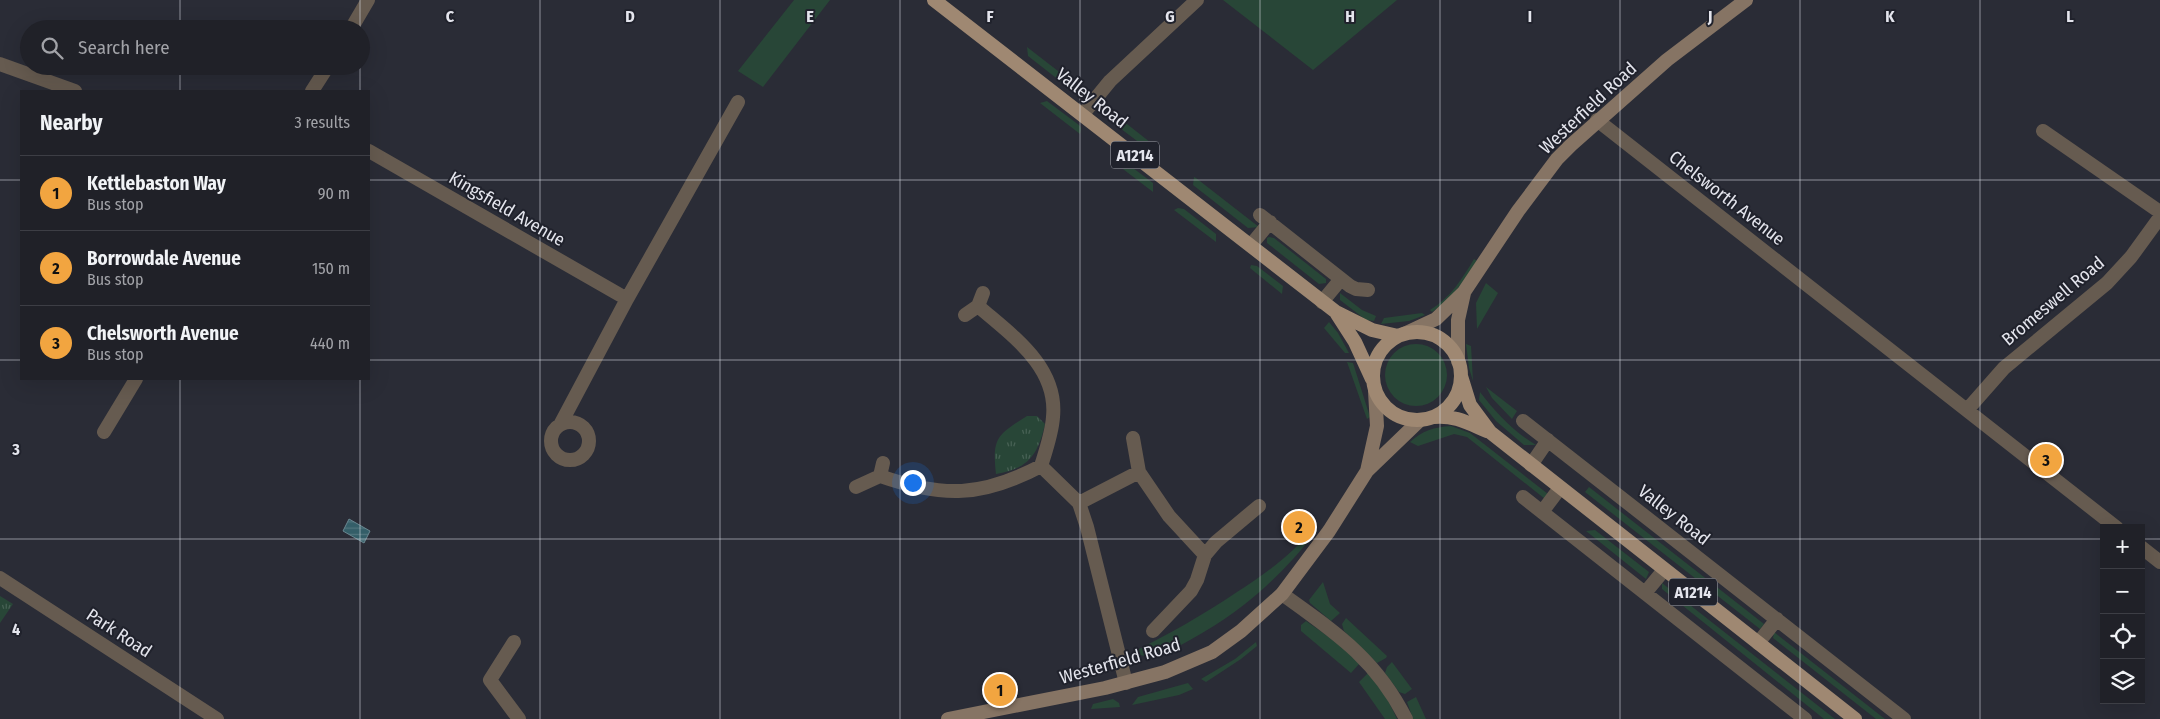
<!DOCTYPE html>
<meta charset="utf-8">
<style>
body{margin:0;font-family:"Fira Sans Condensed",sans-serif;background:#2d2e34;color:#f1f3f6}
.controls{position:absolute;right:15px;bottom:15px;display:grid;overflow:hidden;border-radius:0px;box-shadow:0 5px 20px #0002}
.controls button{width:45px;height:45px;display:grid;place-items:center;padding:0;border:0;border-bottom:1px solid #3d3e45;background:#202128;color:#f1f3f6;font:25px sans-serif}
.you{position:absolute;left:912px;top:482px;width:18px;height:18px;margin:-12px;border:4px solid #fff;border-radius:50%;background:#1a73e8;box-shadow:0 0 0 8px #1a73e833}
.badge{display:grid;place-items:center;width:32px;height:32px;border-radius:50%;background:#f2a540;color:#111;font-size:16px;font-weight:700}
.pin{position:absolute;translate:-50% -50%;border:2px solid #fff;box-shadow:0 1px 5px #0006}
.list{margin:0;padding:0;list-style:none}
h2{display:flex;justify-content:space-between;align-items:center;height:65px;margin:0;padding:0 20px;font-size:21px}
h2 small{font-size:16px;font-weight:400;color:#a2a3a8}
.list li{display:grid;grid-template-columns:32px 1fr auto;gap:15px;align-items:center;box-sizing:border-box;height:75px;padding:0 20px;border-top:1px solid #3d3e45}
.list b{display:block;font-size:19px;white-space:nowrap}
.list p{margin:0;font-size:16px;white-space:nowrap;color:#a2a3a8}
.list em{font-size:16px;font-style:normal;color:#a2a3a8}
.icon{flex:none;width:28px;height:28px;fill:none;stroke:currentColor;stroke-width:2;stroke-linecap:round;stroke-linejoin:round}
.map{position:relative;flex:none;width:2160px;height:719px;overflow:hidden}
.search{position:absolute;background:#202128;box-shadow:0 5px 20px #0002;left:20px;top:20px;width:350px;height:55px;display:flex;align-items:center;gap:12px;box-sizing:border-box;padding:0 18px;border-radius:28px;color:#a2a3a8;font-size:19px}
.panel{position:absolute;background:#202128;box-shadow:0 5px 20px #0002;left:20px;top:90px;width:350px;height:290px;border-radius:0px}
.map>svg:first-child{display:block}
.grass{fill:#284637}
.park{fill:url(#park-tufts)}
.water{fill:url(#water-rules);stroke:#698690}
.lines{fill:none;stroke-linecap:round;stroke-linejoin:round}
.minor{stroke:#665b50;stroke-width:14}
.tertiary{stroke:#665b50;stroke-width:14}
.secondary{stroke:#867464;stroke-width:14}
.primary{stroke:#9f8872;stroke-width:14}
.grid{fill:none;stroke:#e4e5ed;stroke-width:1;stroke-opacity:0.55}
.labels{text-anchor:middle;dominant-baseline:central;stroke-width:4;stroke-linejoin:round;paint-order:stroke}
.shield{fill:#20222c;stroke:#a9aab3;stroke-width:1}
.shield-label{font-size:16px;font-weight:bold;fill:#e4e5ed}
.street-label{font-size:18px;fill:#e4e5ed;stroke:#20222c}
.grid-label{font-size:16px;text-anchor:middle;font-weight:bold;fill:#e4e5ed;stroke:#20222c;stroke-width:4;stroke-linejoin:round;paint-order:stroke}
</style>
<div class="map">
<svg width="2160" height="719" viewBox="0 0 2160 719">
<defs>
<pattern id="park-tufts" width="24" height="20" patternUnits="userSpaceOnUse" patternTransform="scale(1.25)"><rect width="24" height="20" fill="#284637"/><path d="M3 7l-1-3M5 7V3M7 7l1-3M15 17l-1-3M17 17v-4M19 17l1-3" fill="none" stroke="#476154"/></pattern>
<pattern id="water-rules" width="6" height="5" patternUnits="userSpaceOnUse" patternTransform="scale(1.25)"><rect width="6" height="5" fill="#345e68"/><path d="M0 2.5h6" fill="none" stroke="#51757e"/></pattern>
</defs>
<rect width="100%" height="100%" fill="#2a2c36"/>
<path class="grass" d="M794 0H830L763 87 738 71Z
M1223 0H1397L1313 70Z
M1027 47 1080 88H1069L1028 56Z
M1047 101 1079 125 1081 128 1080 134 1040 103Z
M1104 106 1155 146 1149 150 1108 119Z
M1123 164 1129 165 1153 183V192L1119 166Z
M1194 177 1196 178 1259 227 1248 228 1193 185Z
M1178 208 1184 209 1216 234V242L1174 210Z
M1269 237 1274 238 1326 279V283L1319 284 1267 243V238Z
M1474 259 1477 261C1464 280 1452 300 1432 312L1430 310C1451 297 1462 279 1474 259Z
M1251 265 1257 266 1283 286 1282 294 1250 268Z
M1486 283 1498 293 1477 329 1476 303Z
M1340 293 1362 310 1376 316 1374 321 1366 320 1340 300Z
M1422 313 1425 315 1409 321 1381 324 1384 318Z
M1329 322 1338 333 1349 353H1345L1324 328Z
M1466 344 1471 346 1473 381 1469 368Z
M1385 375a31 31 0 1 1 62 0a31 31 0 1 1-62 0Z
M1347 362 1353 363 1370 417 1367 419Z
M1486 387 1517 411 1512 419 1492 398Z
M1480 392C1496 413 1513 431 1536 445H1524L1496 421 1479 400Z
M1451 426 1470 433 1548 494 1545 499 1467 437 1454 434 1418 446 1410 442C1422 431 1434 427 1451 426Z
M1589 487 1764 624 1760 629 1585 492Z
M1313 528 1317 531C1279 578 1243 611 1190 640 1172 650 1153 663 1133 652 1169 634 1203 615 1237 592 1265 574 1292 555 1313 528Z
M1595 530 1649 572 1646 579 1586 531Z
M1323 582 1330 604 1340 613 1331 621 1310 603 1309 600Z
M1662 583 1835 719H1824L1662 589Z
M1346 618 1387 656 1386 658 1377 663 1344 631 1342 624Z
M1306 621C1325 634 1344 647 1359 664L1351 673 1301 631V625Z
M1774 632 1885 719H1876L1773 638Z
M1256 642 1257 646 1241 659 1206 682 1201 679 1235 659Z
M1392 662 1412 689 1405 694 1399 692 1385 673 1387 667Z
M1368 673 1387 698 1397 719H1385L1359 682Z
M1188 683 1193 689 1179 695 1132 705 1138 697Z
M1416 697 1426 719H1413L1407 702Z
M1113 699 1119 703 1120 707 1091 709 1093 704Z"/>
<path class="park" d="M1027 416H1037L1045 424C1038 455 1028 469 996 474 992 438 997 435 1027 416Z
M0 596 13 604 0 623Z"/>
<path class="water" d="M349 519 370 531 364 543 343 531Z"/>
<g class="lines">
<path class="minor" d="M351 29 368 0
M0 64 75 91
M312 91 328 66
M1083 114 1110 81 1197 0
M1597 120 2117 528
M2043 131 2160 212
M369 151 627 299
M1260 215 1350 286 1356 289 1368 290
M1251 245 1270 222
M1322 302 1341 279
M965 315 978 306 983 293
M1967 410 2004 368 2107 283 2131 257 2160 217
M1523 421 1904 719
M551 441a19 19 0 1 1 38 0a19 19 0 1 1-38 0Z
M560 425 627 299 738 102
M104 432 136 379
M1133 438 1139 472
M1531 465 1548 440
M1041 466 1079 503 1087 527 1126 683
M880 476C943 498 982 497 1041 466 1046 450 1052 433 1053 417 1058 366 1011 335 978 306
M856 487 880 476 883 463
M1560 488 1542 512 1805 719
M1523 497 1542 512
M1079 503 1139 472 1169 516 1205 555
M2141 547 2160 562
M1645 593 1664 570
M1282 594C1335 632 1376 659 1406 719
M1153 631 1191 591 1197 580 1205 555 1216 542 1259 506
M514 642 490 680 519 719
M1758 643 1777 619"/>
<path class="tertiary" d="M0 578 217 719"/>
<path class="secondary" d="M1406 333 1436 319 1464 292 1518 211 1557 159 1571 145 1667 60 1746 0
M1458 361V320L1464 293
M1367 471 1377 426 1375 391
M948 719 1105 688 1165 672 1212 652 1241 631 1282 594 1329 531 1367 471 1420 420"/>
<path class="primary" d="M934 0 1336 312 1372 330 1398 336
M1337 314 1355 342 1372 379
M1373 376a44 44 0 1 1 88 0a44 44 0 1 1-88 0Z
M1461 376 1470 405 1490 432 1855 719
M1434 417C1454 415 1468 423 1487 431"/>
</g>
<path class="grid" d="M180 0V29M360 0V29M540 0V719M720 0V719M900 0V719M1080 0V719M1260 0V719M1440 0V719M1620 0V719M1800 0V719M1980 0V719M180 66V91M360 66V91M0 180H21M369 180H2160M0 360H21M369 360H2160M180 379V719M360 379V719M0 539H2104M2141 539H2160"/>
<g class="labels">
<g class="shield">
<rect x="1111" y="141.5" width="48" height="27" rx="4"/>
<rect x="1669" y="578.5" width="48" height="27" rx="4"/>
</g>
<g class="shield-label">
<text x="1135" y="155">A1214</text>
<text x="1693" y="592">A1214</text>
</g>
<g class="street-label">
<text transform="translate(1092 98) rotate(38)">Valley Road</text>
<text transform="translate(1588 108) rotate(-43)">Westerfield Road</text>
<text transform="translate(1727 198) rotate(38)">Chelsworth Avenue</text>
<text transform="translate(507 209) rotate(30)">Kingsfield Avenue</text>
<text transform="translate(2053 301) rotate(-40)">Bromeswell Road</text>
<text transform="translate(1674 515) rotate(38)">Valley Road</text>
<text transform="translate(119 633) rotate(33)">Park Road</text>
<text transform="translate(1120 661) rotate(-16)">Westerfield Road</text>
</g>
</g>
<g class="grid-label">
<text x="450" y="22">C</text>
<text x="630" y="22">D</text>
<text x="810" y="22">E</text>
<text x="990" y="22">F</text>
<text x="1170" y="22">G</text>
<text x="1350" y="22">H</text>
<text x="1530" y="22">I</text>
<text x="1710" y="22">J</text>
<text x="1890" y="22">K</text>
<text x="2070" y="22">L</text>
<text x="16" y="455">3</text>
<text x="16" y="635">4</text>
</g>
</svg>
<div class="controls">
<button>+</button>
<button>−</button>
<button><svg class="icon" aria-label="locate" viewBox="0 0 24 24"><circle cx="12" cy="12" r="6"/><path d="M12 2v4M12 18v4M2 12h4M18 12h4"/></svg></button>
<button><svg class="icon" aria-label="layers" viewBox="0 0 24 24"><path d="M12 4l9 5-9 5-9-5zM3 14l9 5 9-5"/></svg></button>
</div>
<div class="you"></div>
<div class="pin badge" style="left:1000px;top:690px">1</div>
<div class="pin badge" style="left:1299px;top:527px">2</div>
<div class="pin badge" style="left:2046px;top:460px">3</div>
<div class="search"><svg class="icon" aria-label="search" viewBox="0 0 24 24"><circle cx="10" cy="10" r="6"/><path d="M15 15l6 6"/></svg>Search here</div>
<section class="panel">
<h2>Nearby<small>3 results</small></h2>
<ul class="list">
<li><span class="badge">1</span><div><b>Kettlebaston Way</b><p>Bus stop</p></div><em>90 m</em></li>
<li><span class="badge">2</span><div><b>Borrowdale Avenue</b><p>Bus stop</p></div><em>150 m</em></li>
<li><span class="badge">3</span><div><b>Chelsworth Avenue</b><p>Bus stop</p></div><em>440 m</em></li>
</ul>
</section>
</div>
